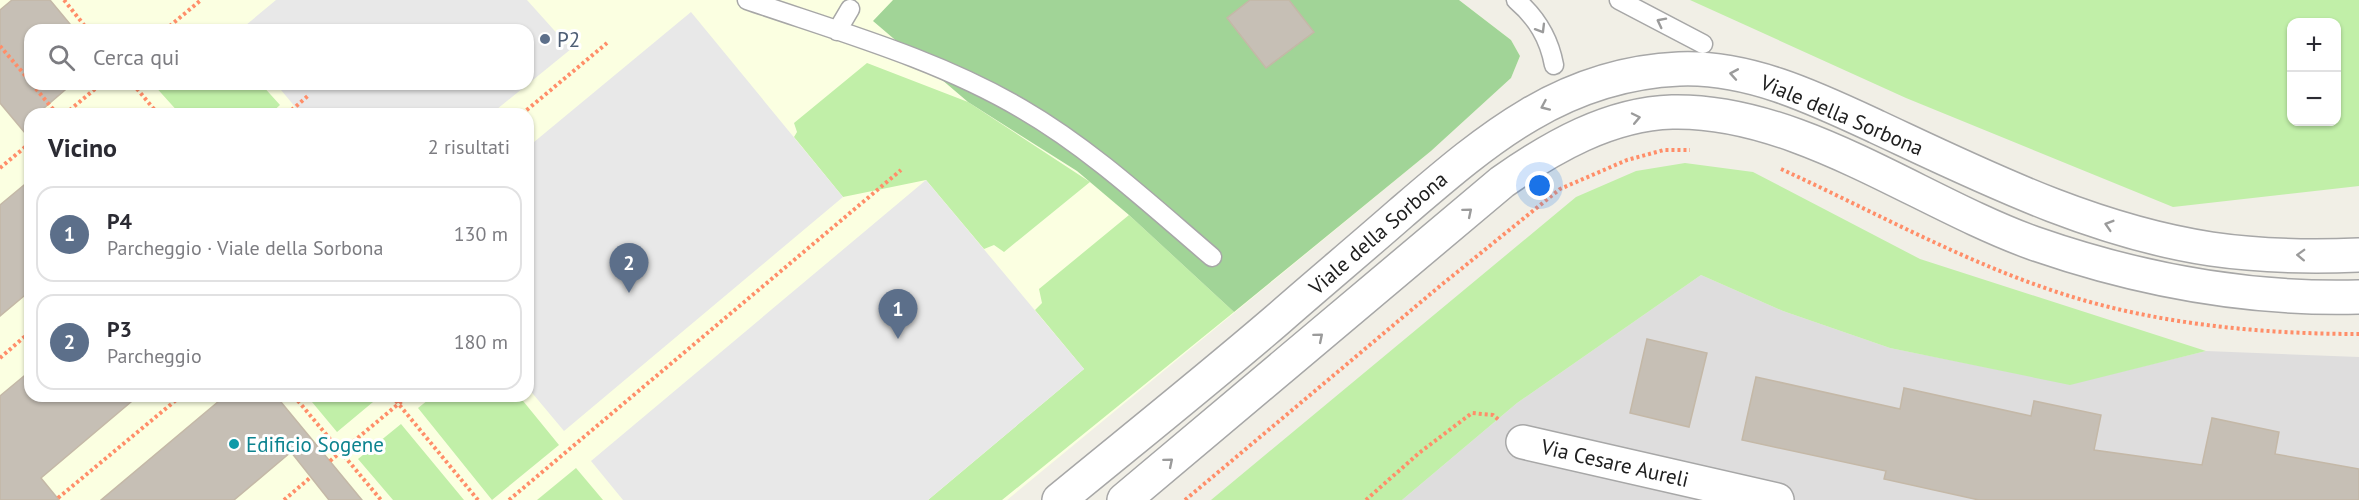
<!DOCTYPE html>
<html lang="it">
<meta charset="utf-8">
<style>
body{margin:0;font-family:"PT Sans",sans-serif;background:#f7f7f7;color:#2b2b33}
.controls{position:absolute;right:18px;top:18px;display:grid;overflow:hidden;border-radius:12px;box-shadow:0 2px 4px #0004}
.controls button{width:54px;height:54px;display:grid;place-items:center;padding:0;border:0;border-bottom:2px solid #e1e1e2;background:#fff;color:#2b2b33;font:30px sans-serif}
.you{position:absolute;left:1540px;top:186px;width:21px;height:21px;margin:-15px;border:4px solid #fff;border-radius:50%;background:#1a73e8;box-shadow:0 0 0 9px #1a73e833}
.badge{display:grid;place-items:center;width:39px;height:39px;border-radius:50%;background:#0b8043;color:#fff;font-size:20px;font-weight:700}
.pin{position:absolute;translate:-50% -50px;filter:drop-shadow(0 2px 3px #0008)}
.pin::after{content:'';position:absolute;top:32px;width:21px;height:18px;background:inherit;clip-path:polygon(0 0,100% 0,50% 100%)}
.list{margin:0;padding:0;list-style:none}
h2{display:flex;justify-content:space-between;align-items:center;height:78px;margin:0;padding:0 24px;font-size:26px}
h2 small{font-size:20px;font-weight:400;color:#7c7c81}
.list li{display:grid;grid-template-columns:39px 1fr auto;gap:18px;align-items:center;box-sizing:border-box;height:96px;margin:0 12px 12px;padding:0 12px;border:2px solid #e1e1e2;border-radius:18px}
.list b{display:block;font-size:22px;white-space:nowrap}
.list p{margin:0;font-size:20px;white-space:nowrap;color:#7c7c81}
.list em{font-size:20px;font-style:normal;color:#7c7c81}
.icon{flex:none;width:33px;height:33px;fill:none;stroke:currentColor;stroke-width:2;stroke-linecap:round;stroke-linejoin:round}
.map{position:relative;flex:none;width:2359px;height:500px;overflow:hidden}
.search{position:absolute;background:#fff;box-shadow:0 2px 4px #0004;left:24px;top:24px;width:510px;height:66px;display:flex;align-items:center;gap:15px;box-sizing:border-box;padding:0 21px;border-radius:18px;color:#7c7c81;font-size:22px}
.panel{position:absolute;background:#fff;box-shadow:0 2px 4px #0004;left:24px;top:108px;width:510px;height:294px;border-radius:18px}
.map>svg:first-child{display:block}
.residential{fill:#dedddd}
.education{fill:#fbffe1;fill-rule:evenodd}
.grass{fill:#c1efa8;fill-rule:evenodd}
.forest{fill:#a1d497}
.parking{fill:#e8e8e8}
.building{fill:#c6bfb5;stroke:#c4b8a7;stroke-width:1.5}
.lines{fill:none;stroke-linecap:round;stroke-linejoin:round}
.service-casing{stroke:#a7a7a7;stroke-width:21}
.minor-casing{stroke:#a7a7a7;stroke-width:36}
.tertiary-casing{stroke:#a7a7a7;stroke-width:36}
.path{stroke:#ff8e69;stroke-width:4;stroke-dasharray:3 3;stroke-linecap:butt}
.service{stroke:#fff;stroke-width:18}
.minor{stroke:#fff;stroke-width:33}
.tertiary{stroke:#fff;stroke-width:33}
.oneway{stroke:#9b9b9b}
.service-dot{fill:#5c6f8a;stroke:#fff;stroke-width:2}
.culture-dot{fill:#0f9aa8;stroke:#fff;stroke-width:2}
.labels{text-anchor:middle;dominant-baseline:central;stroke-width:6;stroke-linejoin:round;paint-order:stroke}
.service-label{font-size:21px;fill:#4e5e75;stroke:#fff;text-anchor:start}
.street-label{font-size:21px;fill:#202020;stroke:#fff}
.culture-label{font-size:21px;fill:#0d838f;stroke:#fff;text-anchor:start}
</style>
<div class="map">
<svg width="2359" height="500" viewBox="0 0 2359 500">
<rect width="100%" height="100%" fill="#f1efe6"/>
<path class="residential" d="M1701 275 1783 311 1890 348 2070 384 2206 351 2359 357V500H1402L1517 403Z"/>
<path class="education" d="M0 0H1459L1511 40 1520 56 1511 78 1431 151 1007 500H0ZM30 30H528V84H30ZM30 114H528V396H30Z"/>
<path class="grass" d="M1690 0H2359V186L2173 207 1906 98ZM2292 22H2336V122H2292Z
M867 63 968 102 1090 182 1004 252 994 245 984 249 926 180 843 197 794 137 797 132 794 123Z
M153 84H261L280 105 270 114H180Z
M1685 163 1753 172 1920 259 2206 351 2070 385 1890 348 1783 311 1701 275 1517 403 1402 500H1211L1576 197 1636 171Z
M1129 215 1234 312 1002 500H928L1084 369 1035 310 1042 303 1039 289Z
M307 396H378L379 397 337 432Z
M433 396H519L559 445 492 500 418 408Z
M401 424 464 500H393L358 459Z
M576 468 603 500H537Z"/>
<path class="forest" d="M893 0H1459L1511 40 1520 56 1511 78 1431 151 1234 312 1129 215 1077 171 968 102 873 21Z"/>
<path class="parking" d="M276 0H527L571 49 528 84V30H240Z
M691 12 843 197 564 431 528 388V147Z
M276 84H528L491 114H301Z
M926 180 1084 369 928 500H623L591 461Z"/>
<path class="building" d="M12 0H50L75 30H30V84H72L37 114H30V139L0 103V10Z
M1250 0H1289L1314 32 1266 68 1227 18Z
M30 180V291L0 316V205Z
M1647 339 1707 353 1689 427 1630 413Z
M30 371V396H138L41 478 59 500H0V396Z
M1756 377 1900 409 1904 388 2031 416 2034 401 2101 415 2094 450 2202 465 2212 418 2279 432 2275 454 2359 469V500H1979L1884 479 1886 471 1742 440Z
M225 396H276L362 500H329L291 452 234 500H101Z"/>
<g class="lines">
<defs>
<path id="service" d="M747 0C840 32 937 59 1022 109 1091 149 1151 205 1212 257
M1516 0C1537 18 1549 38 1554 65
M1619 0 1703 44
M837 31 850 9"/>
<path id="minor" d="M1523 442 1777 500"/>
<path id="tertiary" d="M1059 500C1132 440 1206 381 1277 320 1318 284 1360 249 1401 213 1485 141 1561 74 1679 69 1748 66 1815 98 1877 127 1984 177 2092 231 2211 249 2259 256 2310 257 2359 255
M1124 500 1502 182C1552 147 1609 114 1672 112 1797 109 1919 202 2033 243 2139 280 2247 300 2359 297"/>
</defs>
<use href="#service" class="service-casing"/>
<use href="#minor" class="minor-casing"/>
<use href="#tertiary" class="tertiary-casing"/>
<path class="path" d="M64 0 88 30
M165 30 201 0
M0 46 30 81
M32 84 57 114
M133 84 158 114
M65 114 101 84
M287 114 309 95
M522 114 607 43
M0 168 30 143
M1781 169C1877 213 1975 268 2076 298 2167 325 2264 334 2359 334
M0 358 30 332
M294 396 381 500
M392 396 478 500
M330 461 408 396
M58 498 181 396
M284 500 311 477
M509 500 901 170
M1185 500 1440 286 1560 189 1627 160 1664 150H1690
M1366 500 1419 453 1472 413 1493 415 1500 421"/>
<use href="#service" class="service"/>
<use href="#minor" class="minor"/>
<use href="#tertiary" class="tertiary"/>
</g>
<defs><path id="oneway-chevron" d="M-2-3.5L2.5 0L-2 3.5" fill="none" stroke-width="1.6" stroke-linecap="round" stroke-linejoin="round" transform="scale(1.5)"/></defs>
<g class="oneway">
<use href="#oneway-chevron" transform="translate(1661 22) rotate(-153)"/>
<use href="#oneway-chevron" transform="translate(1541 29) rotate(59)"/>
<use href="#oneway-chevron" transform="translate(1734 74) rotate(-170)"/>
<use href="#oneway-chevron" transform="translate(1545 106) rotate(156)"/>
<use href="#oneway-chevron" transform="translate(1636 118) rotate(-12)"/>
<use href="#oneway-chevron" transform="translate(1468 212) rotate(-40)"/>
<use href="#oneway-chevron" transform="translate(2109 225) rotate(-163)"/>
<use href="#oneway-chevron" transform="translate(2301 255) rotate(-178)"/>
<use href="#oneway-chevron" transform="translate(1319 337) rotate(-40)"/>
<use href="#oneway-chevron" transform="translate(1169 462) rotate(-40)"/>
</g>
<circle class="service-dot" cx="545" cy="39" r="6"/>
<circle class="culture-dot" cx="234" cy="444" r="6"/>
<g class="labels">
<g class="service-label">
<text x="557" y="39">P2</text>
</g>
<g class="street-label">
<text transform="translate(1842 115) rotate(23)">Viale della Sorbona</text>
<text transform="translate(1378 233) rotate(-41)">Viale della Sorbona</text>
<text transform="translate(1615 463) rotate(13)">Via Cesare Aureli</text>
</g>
<g class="culture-label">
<text x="246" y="444">Edificio Sogene</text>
</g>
</g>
</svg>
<div class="controls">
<button>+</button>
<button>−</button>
</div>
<div class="you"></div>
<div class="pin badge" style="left:898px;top:339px;background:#5c6f8a">1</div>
<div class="pin badge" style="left:629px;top:293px;background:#5c6f8a">2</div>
<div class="search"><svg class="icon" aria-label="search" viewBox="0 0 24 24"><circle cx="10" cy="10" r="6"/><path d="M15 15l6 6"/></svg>Cerca qui</div>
<section class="panel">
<h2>Vicino<small>2 risultati</small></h2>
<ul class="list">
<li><span class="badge" style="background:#5c6f8a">1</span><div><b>P4</b><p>Parcheggio · Viale della Sorbona</p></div><em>130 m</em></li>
<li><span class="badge" style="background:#5c6f8a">2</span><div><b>P3</b><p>Parcheggio</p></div><em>180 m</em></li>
</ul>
</section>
</div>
